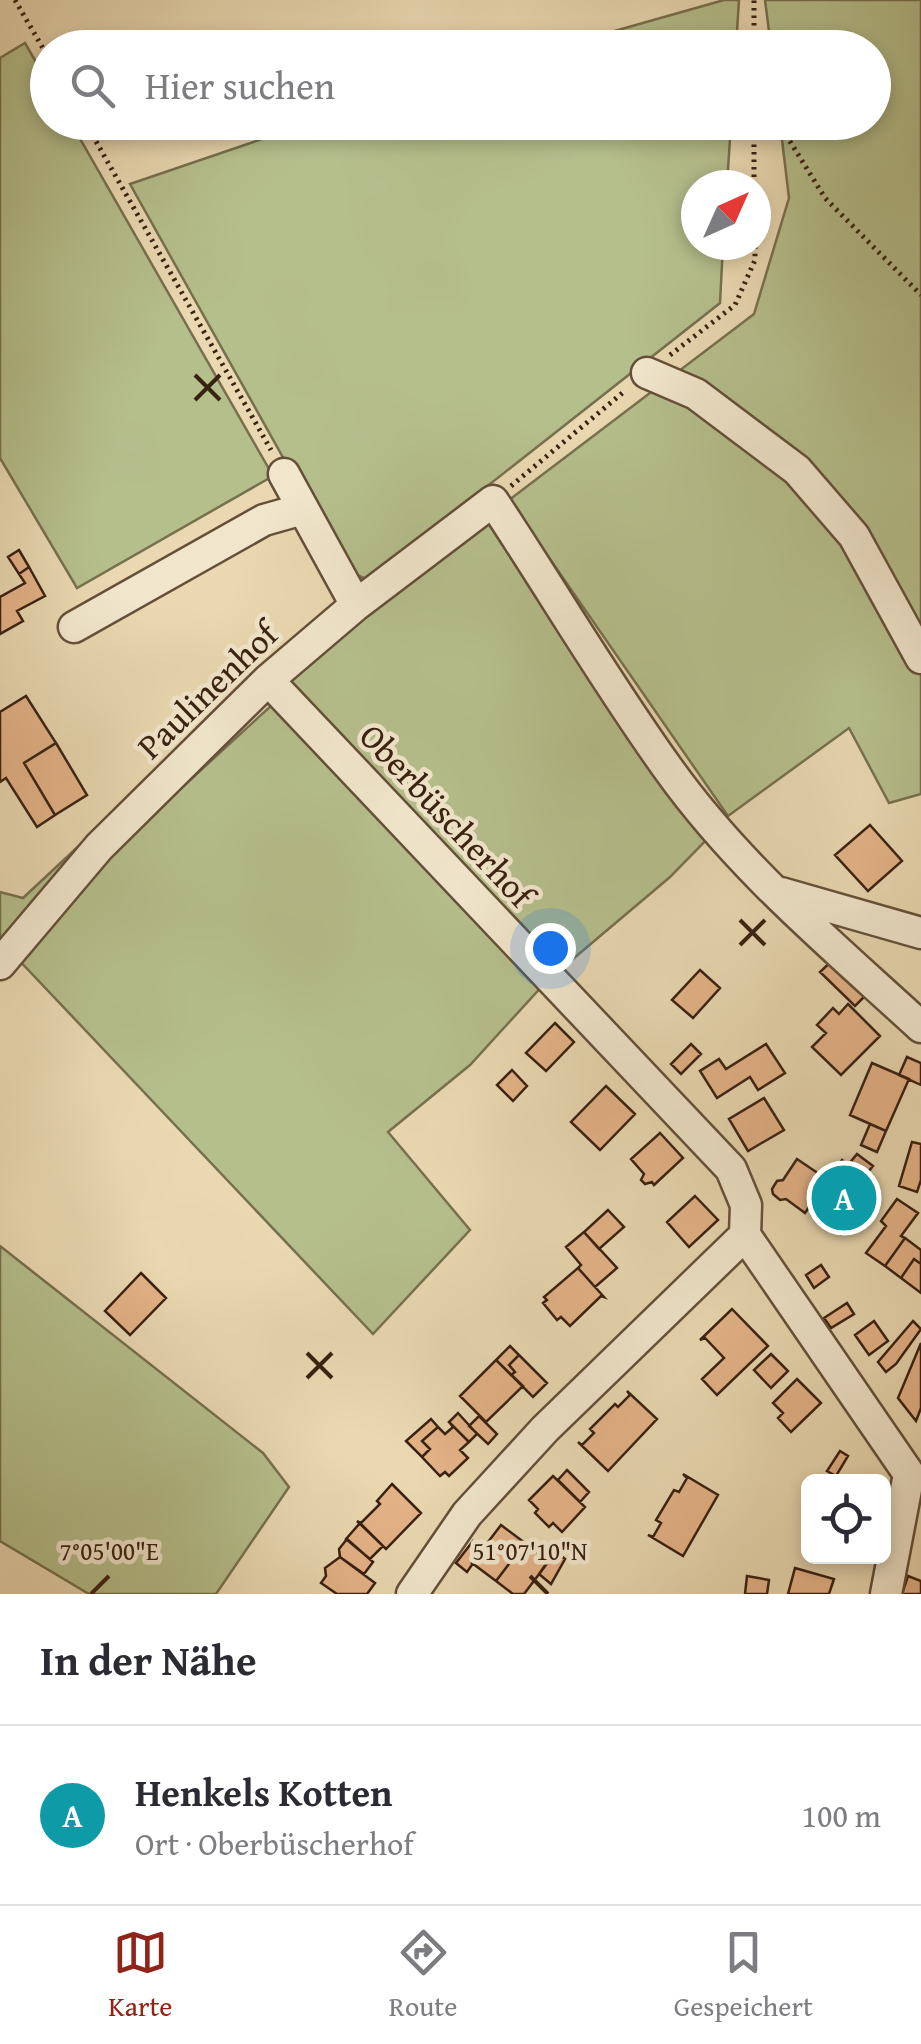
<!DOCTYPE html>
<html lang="de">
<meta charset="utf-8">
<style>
body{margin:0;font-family:"Gentium Book Plus",serif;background:#f2f2f3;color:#2b2b33}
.controls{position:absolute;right:30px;bottom:30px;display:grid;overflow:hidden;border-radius:15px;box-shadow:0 5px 15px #0003}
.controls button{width:90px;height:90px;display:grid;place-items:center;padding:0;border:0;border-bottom:2px solid #e1e1e2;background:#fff;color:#2b2b33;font:50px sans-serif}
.compass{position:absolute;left:681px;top:170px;width:90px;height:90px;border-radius:50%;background:#fff;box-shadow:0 5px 15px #0003;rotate:45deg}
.you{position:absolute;left:550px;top:948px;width:35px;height:35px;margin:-25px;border:8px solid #fff;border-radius:50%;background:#1a73e8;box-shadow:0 0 0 15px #1a73e833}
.badge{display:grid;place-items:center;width:65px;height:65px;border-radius:50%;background:#8f2418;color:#fff;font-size:32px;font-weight:700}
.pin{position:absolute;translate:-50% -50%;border:5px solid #fff;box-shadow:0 2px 10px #0006}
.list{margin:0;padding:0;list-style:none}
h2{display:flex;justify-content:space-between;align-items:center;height:130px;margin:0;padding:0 40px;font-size:42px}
h2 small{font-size:32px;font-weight:400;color:#7c7c81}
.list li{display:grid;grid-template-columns:65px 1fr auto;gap:30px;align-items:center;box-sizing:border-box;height:180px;padding:0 40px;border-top:2px solid #e1e1e2}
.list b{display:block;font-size:38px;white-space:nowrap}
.list p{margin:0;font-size:32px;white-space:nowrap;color:#7c7c81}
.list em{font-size:32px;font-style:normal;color:#7c7c81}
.icon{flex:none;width:55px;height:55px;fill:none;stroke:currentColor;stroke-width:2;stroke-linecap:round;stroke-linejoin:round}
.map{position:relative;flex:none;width:921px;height:1594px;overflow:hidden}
.search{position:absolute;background:#fff;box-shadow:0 5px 15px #0003;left:30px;right:30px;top:30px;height:110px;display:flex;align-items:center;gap:25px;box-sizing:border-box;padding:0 35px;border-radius:55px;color:#7c7c81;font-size:38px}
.sheet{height:310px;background:#fff}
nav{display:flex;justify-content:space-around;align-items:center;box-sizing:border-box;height:140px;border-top:2px solid #e1e1e2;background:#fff;font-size:28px;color:#7c7c81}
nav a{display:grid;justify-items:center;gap:5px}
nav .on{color:#8f2418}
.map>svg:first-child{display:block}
.green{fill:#b5bf8c;stroke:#77704e;stroke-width:2.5}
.building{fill:#e4b388;stroke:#392111;stroke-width:2.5}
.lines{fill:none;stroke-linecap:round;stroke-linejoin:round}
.minor-casing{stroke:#654f39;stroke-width:35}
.path{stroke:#392111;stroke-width:5;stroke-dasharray:2.5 5;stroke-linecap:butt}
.minor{stroke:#f1e6cc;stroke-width:30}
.ticks{fill:none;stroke:#392111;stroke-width:4}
.labels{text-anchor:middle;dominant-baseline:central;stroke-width:9;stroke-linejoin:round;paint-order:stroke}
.street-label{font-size:35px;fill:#392111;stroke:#f1e6cc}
.ticks-label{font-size:25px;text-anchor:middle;fill:#392111;stroke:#f1e6cc;stroke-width:9;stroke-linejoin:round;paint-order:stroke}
</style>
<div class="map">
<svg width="921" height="1594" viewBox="0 0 921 1594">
<rect width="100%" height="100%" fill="#e9d8b1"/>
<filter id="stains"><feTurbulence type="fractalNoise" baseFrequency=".002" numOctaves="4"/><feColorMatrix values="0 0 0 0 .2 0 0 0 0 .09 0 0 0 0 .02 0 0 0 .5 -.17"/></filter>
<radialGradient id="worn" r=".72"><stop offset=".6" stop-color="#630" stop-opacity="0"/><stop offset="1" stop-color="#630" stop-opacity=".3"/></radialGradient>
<path class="green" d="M724 0H739L736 47H558Z
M765 0H921V794L889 803 849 728 728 816 509 500 754 314 789 198 780 123 874 122V48L771 47Z
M25 43 47 81 48 122 71 123 273 476 77 588 0 458V58Z
M309 123H731L727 185H696V245H723L720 303 368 580 346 570 130 184Z
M489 524 502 529 710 836 670 877 554 975 273 680 472 528Z
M273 704 545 983 470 1065 388 1132 470 1230 373 1334 16 957 129 836Z
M143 786 0 942V892L23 898Z
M0 1246 263 1453 289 1487 216 1594H89L0 1541Z"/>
<path class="building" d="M19 550 29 567 19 574 8 557Z
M29 567 45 596 17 611 23 621 0 634V597L25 583 19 574Z
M26 696 56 743 24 763 55 815 37 827 6 778 0 782V712Z
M56 743 87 795 55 815 24 763Z
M870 825 902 861 868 891 835 855Z
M839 954 873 988 855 1006 820 972Z
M700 970 720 988 693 1018 672 1000Z
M848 1004 880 1036 841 1075 812 1047 826 1033 817 1025 833 1008 839 1014Z
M555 1023 574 1042 546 1071 526 1053Z
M691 1044 701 1054 681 1074 671 1064Z
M766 1044 785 1073 758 1090 750 1077 717 1098 700 1071 719 1059 726 1069Z
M907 1057 921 1063V1085L899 1075Z
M872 1063 909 1079 886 1131 850 1115Z
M512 1070 527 1086 513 1101 497 1085Z
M606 1086 635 1114 600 1150 571 1122Z
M764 1098 784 1130 748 1151 729 1119Z
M870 1124 886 1131 877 1152 861 1145Z
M660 1133 683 1158 654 1185 652 1182 645 1184 641 1180 644 1174 631 1159Z
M912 1142 921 1144V1180L917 1192 899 1186Z
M857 1154 873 1166 864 1177 848 1165Z
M797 1159 828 1180 826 1183 839 1193 831 1205 817 1196 805 1213 786 1199 780 1200 773 1194 772 1189 777 1181 783 1180Z
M842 1160 864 1177 851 1196 855 1199 852 1202 860 1208 841 1234 820 1220 842 1190 828 1180Z
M695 1196 718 1220 689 1247 667 1222Z
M897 1199 918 1213 901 1236 905 1238 885 1266 866 1253 886 1226 881 1221Z
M608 1210 624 1227 599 1249 584 1232Z
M584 1232 617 1268 595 1287 578 1268 581 1265 566 1247Z
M905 1238 921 1250V1264L914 1259 901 1278 885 1266Z
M914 1259 921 1264V1293L901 1278Z
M821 1265 829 1277 814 1288 806 1275Z
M578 1268 604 1297 601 1296 570 1326 561 1317 557 1320 543 1303 547 1300 544 1297Z
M141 1273 166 1298 130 1335 105 1311Z
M847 1303 854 1314 831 1328 824 1318Z
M732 1309 768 1346 717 1395 702 1379 724 1358 705 1338 700 1340Z
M874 1321 888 1341 869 1355 855 1335Z
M913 1321 921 1329 896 1364 886 1372 878 1362Z
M921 1343V1408L916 1421 898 1398Z
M510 1346 519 1355 509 1365 515 1372 511 1375 496 1360Z
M771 1354 788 1371 771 1388 754 1370Z
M519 1355 547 1383 533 1397 511 1375 515 1372 509 1365Z
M496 1360 523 1386 486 1422 460 1396Z
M797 1379 821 1403 791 1432 778 1418 783 1413 773 1403Z
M627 1391 657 1419 608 1471 578 1442 582 1445 594 1433 590 1429 615 1404 618 1407 630 1395Z
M458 1413 477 1434 469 1442 449 1422Z
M479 1416 497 1434 488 1444 469 1426Z
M431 1419 438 1427 422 1441 430 1449 422 1457 406 1441Z
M449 1422 469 1442 460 1450 468 1458 449 1476 445 1472 440 1476 422 1457 430 1449 422 1441 438 1427 445 1434 453 1427Z
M840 1451 848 1456 836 1476 827 1471Z
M567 1470 589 1492 580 1502 558 1480Z
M683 1474 718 1495 683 1556 648 1535 653 1537 661 1523 656 1520 674 1490 679 1492 687 1478Z
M553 1476 585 1507 562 1532 553 1523 549 1527 535 1513 538 1509 529 1500Z
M392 1484 421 1513 386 1549 357 1521 361 1523 380 1504 377 1501Z
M360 1523 383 1546 370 1559 346 1539Z
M501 1525 525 1543 496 1581 472 1563Z
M347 1539 373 1562 364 1574 340 1557 339 1549Z
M473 1541 483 1549 467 1572 456 1563Z
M525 1543 549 1561 524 1594H513L496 1581Z
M555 1551 565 1559 551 1584 539 1574Z
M340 1557 375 1583 367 1594H337L321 1583 326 1576 325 1568Z
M795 1568 834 1579 829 1594H788Z
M747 1576 769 1580 767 1594H745Z
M908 1576 921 1581V1594H902Z"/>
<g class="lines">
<defs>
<path id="minor" d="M647 373 696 394 797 470 854 536 921 658
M284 474 356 605
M74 627 264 520 303 509
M268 680 731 1169 746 1205 745 1235 909 1474 886 1594
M781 893 921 933
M0 964 99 847 268 680 356 605 493 501C552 590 607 684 669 770 739 868 833 946 921 1027
M412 1594 467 1514 545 1429 745 1235"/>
</defs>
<use href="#minor" class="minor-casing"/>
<path class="path" d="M15 0 48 57
M754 48V0
M85 122 271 450
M754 122V185
M778 122 825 198 921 295
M670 355 735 305 755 260V245
M511 486 626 390"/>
<use href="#minor" class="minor"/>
</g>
<path class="ticks" d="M195 375 220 400M195 400 220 375M740 920 765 945M740 945 765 920M307 1353 332 1378M307 1378 332 1353M530 1576 548 1594M91 1594 109 1576"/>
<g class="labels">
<g class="street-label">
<text transform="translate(207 690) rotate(-44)">Paulinenhof</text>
<text transform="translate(447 815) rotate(47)">Oberbüscherhof</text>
</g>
</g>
<g class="ticks-label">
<text x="109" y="1560">7°05'00"E</text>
<text x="530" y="1560">51°07'10"N</text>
</g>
<rect width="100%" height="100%" filter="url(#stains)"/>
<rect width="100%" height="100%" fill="url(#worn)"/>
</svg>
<div class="controls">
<button><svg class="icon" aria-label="locate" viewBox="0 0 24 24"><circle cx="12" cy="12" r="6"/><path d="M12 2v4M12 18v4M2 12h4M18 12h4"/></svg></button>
</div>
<svg class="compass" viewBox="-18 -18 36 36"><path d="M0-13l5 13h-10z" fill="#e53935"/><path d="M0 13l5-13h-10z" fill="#7c7c81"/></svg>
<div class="you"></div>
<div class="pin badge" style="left:844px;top:1198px;background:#0f9aa8">A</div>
<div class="search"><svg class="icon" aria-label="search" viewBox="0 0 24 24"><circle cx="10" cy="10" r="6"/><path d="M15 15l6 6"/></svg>Hier suchen</div>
</div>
<section class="sheet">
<h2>In der Nähe<small></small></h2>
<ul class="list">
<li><span class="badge" style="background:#0f9aa8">A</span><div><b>Henkels Kotten</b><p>Ort · Oberbüscherhof</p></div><em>100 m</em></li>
</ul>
</section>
<nav>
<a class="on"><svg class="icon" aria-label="map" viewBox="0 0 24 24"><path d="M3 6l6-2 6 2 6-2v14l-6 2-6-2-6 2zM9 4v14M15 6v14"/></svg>Karte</a>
<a><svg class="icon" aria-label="directions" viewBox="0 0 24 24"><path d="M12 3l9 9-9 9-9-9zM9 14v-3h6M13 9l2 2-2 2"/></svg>Route</a>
<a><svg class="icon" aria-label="saved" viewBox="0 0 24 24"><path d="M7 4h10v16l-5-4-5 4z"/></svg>Gespeichert</a>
</nav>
